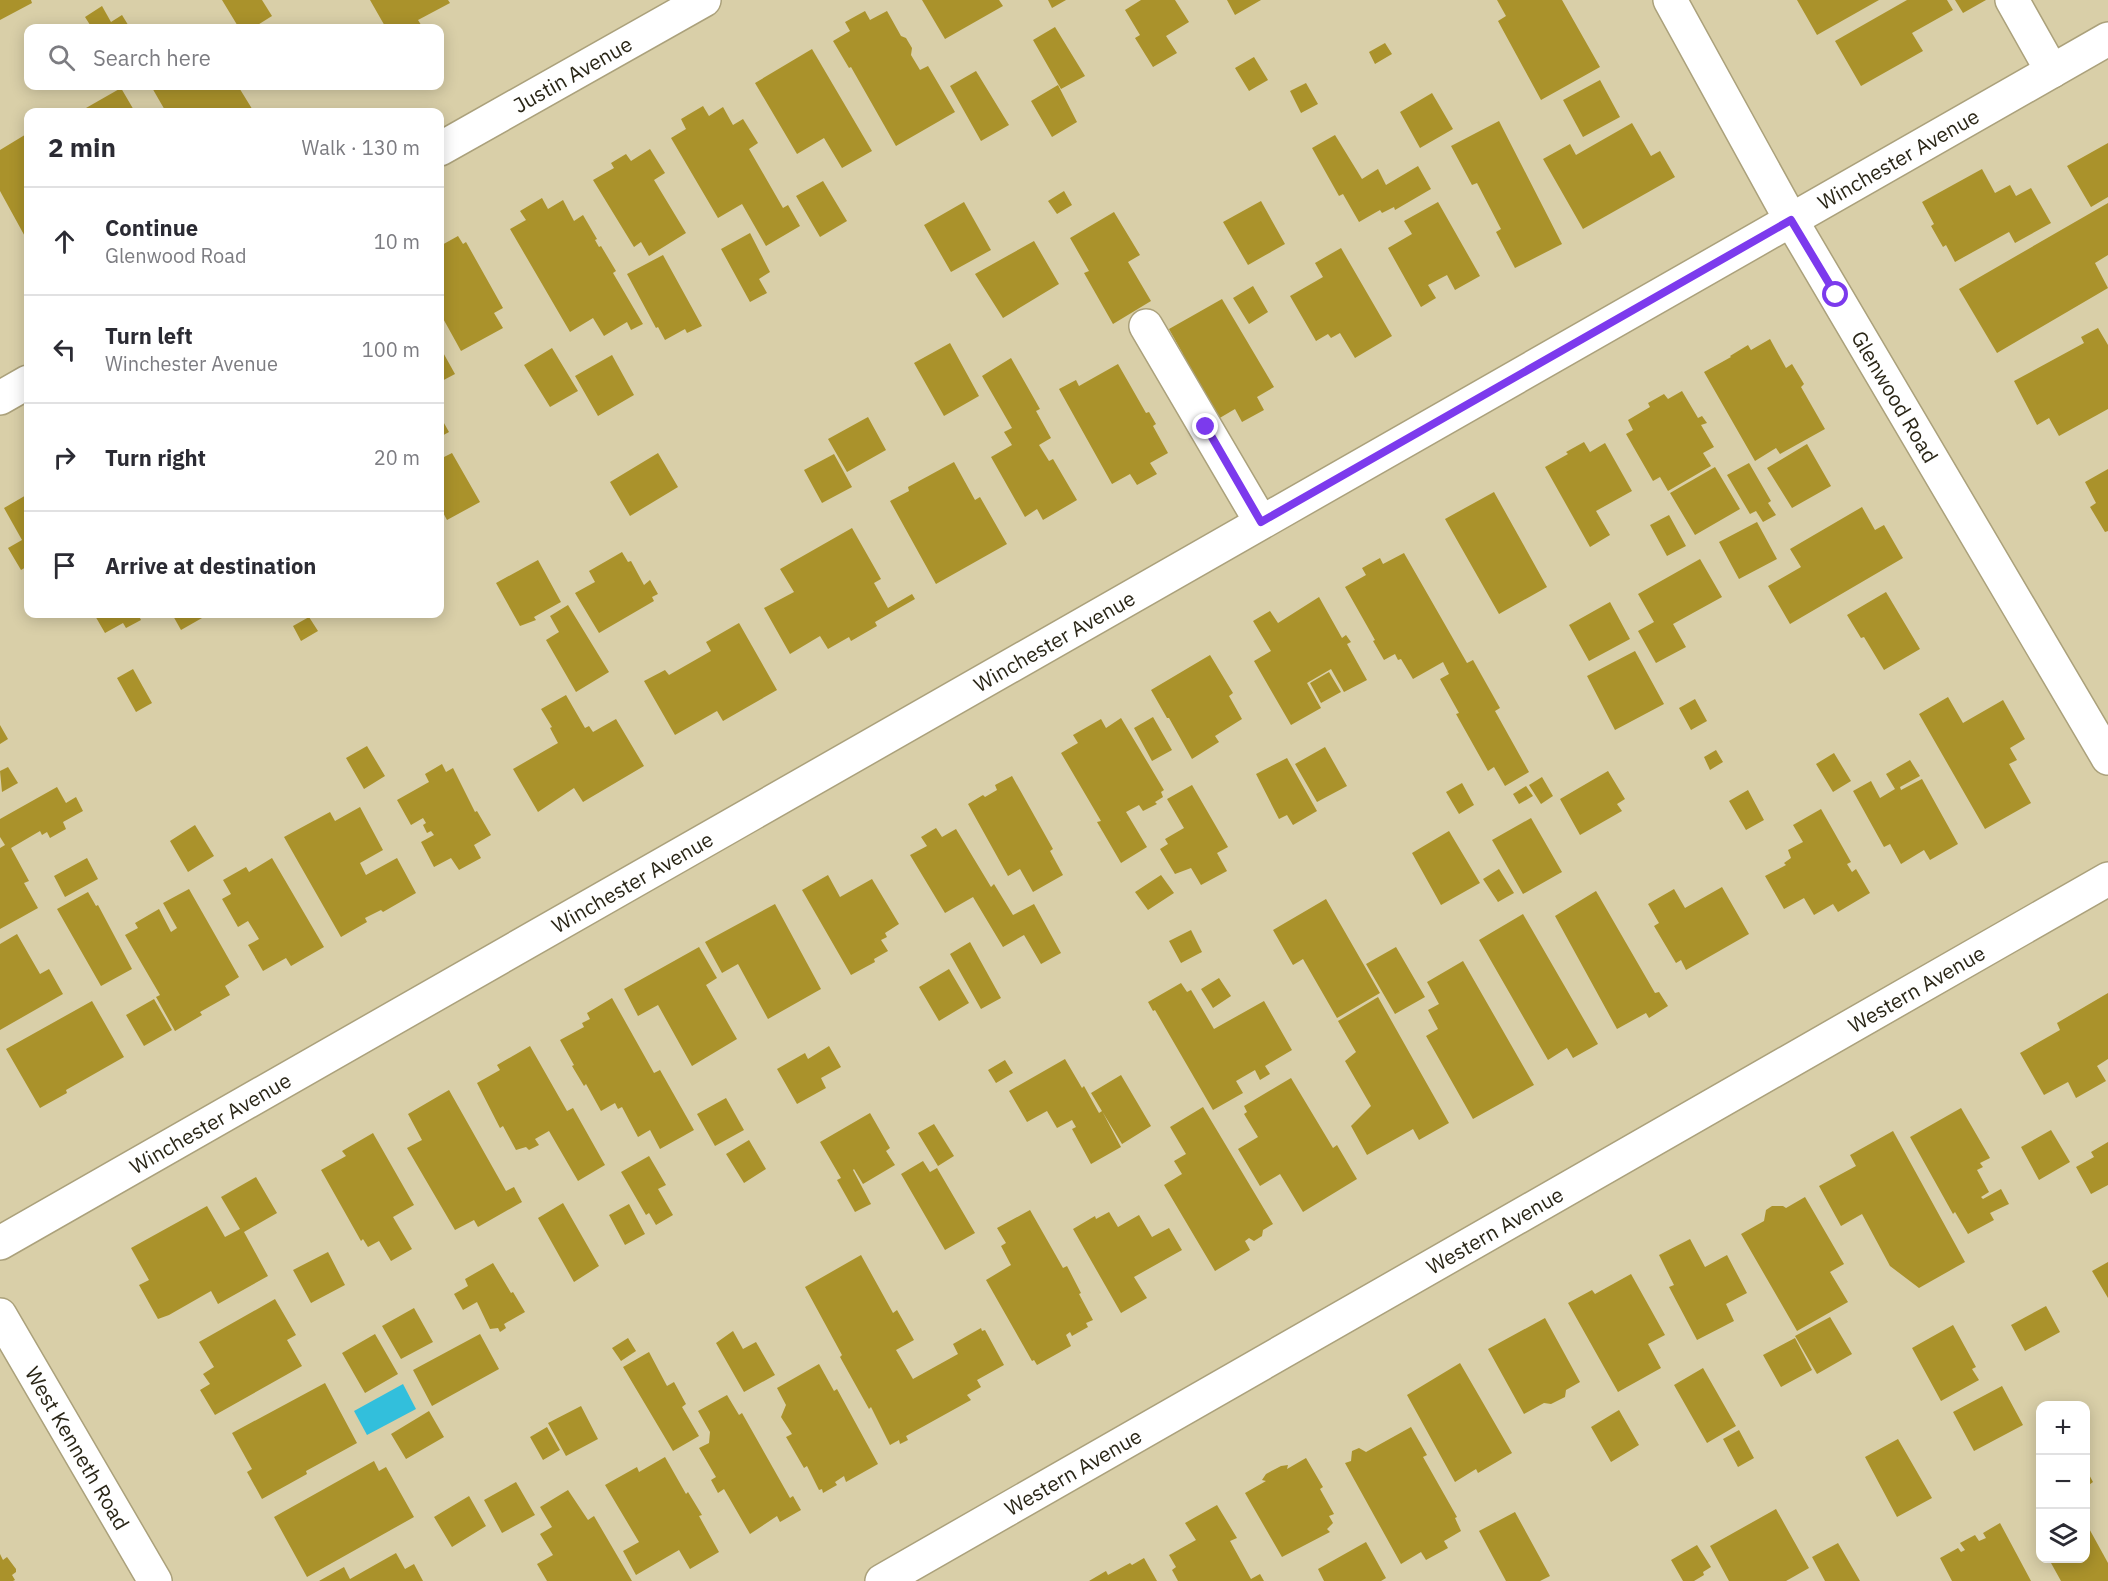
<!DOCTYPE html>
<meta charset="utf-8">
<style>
body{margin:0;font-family:"IBM Plex Sans",sans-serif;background:#f7f7f7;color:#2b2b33}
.controls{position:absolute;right:18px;bottom:18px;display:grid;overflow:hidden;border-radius:12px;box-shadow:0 3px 15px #0003}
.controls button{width:54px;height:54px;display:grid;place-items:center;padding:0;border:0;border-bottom:2px solid #e1e1e2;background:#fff;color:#2b2b33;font:30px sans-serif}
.stop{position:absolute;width:18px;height:18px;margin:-14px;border:4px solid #7c3aed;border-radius:50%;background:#fff}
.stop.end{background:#7c3aed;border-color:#fff;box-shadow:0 2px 6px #0008}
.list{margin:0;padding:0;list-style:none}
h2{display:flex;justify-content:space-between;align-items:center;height:78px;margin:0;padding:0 24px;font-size:26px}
h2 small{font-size:20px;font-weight:400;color:#7c7c81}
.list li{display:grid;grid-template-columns:39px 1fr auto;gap:18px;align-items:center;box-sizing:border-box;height:108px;padding:0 24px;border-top:2px solid #e1e1e2}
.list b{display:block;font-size:22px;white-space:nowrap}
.list p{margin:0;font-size:20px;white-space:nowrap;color:#7c7c81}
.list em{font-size:20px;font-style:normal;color:#7c7c81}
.icon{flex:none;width:33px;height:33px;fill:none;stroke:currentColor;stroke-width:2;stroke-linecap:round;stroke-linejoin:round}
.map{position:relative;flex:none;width:2108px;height:1581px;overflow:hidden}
.search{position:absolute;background:#fff;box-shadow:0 3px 15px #0003;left:24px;top:24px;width:420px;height:66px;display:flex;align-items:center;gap:15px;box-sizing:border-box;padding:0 21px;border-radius:12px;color:#7c7c81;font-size:22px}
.panel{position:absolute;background:#fff;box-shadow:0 3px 15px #0003;left:24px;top:108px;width:420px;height:510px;border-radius:12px}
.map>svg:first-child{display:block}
.water{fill:#32bfdc}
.building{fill:#aa922b}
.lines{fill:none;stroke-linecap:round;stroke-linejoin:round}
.minor-casing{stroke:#aba17b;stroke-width:36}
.minor{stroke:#fff;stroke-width:33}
.route{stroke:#7c3aed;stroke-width:8}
.labels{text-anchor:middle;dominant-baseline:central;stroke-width:4.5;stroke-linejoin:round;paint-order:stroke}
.street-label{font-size:21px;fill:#2a2617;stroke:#d9cfa8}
</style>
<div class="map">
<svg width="2108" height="1581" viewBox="0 0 2108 1581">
<rect width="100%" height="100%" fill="#d9cfa8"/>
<path class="water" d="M403 1384 416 1409 367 1435 354 1411Z"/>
<path class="building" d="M0 0H31L32 3 0 20Z
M222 0H262L272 16 253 28H239Z
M370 0H448L450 3 418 20 423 28H386Z
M922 0H999L1003 6 945 39Z
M1048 0H1066L1052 8Z
M1141 0H1175L1189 22 1166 36 1177 53 1153 67 1135 38 1140 35 1125 10Z
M1227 0H1261L1235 15Z
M1497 0H1562L1600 67 1541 100 1498 21 1506 16Z
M1797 0H1879L1817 35Z
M1907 0H1947L1953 10 1912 33 1923 51 1861 86 1835 41Z
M1955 0H1986L1963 13Z
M102 6 111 22 122 15 130 28H92L85 17Z
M865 11 870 20 887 11 901 36 906 38 912 48 911 55 920 70 928 66 955 112 896 146 851 67 849 68 833 41 850 31 845 22Z
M1055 27 1085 76 1061 89 1033 40Z
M1385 43 1392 54 1375 64 1369 52Z
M812 49 872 151 842 168 824 138 797 154 755 83Z
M1254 57 1268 80 1249 91 1235 68Z
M976 71 1009 125 981 141 950 86Z
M1600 80 1620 117 1583 137 1563 100Z
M1306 83 1318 104 1301 113 1290 91Z
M1058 85 1077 122 1052 137 1031 101Z
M151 86H238L254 112H166Z
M121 88 135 112H79Z
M1432 93 1453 129 1420 148 1400 112Z
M703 106 709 116 723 107 733 125 743 119 758 143 749 149 783 208 788 205 800 226 766 246 742 204 718 218 671 138 686 129 681 119Z
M1499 121 1562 244 1515 268 1496 232 1501 229 1477 183 1472 185 1451 146Z
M1632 123 1651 156 1660 151 1675 177 1583 229 1543 159 1570 144 1576 155Z
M28 133V242L0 191V150Z
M1335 135 1362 179 1378 169 1386 185 1418 166 1431 189 1395 210 1394 207 1382 213 1380 210 1359 222 1343 194 1339 196 1312 148Z
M2108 143V197L2091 207 2067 166Z
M650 149 665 173 654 180 686 233 649 256 641 242 634 247 593 180 614 168 611 163 626 154 631 161Z
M1982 169 1995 193 2010 185 2016 196 2031 188 2051 223 2015 243 2009 232 1955 262 1946 245 1943 247 1931 226 1934 224 1922 202Z
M823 181 847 221 820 237 796 196Z
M1064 191 1072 205 1057 214 1048 201Z
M542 198 548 209 563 200 574 221 583 215 597 239 595 240 599 247 601 246 616 271 613 273 643 324 631 330 627 322 604 336 593 318 570 332 510 229 526 220 520 211Z
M1261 201 1285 244 1248 265 1223 222Z
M964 202 991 250 951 272 924 225Z
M1438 202 1480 276 1455 290 1447 275 1428 285 1436 298 1421 307 1388 248 1412 234 1404 221Z
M2108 203V255L2095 263 2108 288 1997 353 1959 289Z
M1114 212 1140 255 1128 262 1151 301 1113 324 1084 273 1089 271 1070 238Z
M750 233 770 272 759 279 767 293 750 302 721 249Z
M458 236 463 244 466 242 503 308 494 313 503 328 461 351 440 313V246Z
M1034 241 1059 284 1003 318 975 274Z
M1341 248 1392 336 1355 358 1340 333 1331 338 1328 334 1316 341 1290 296 1323 277 1315 263Z
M663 255 702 326 687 333 685 329 665 340 658 327 656 328 627 274Z
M1253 286 1268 312 1249 324 1233 298Z
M1222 299 1274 387 1257 397 1264 410 1242 422 1235 409 1218 419 1180 354H1183L1169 329Z
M2098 328 2108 345V409L2059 436 2049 418 2037 425 2014 381 2084 343 2081 337Z
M1770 339 1786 368 1792 364 1804 384 1801 387 1825 429 1780 454 1776 448 1755 461 1704 372 1731 357 1730 356 1748 345 1751 350Z
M950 343 979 396 944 416 914 363Z
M440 347 455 374 440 382Z
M552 348 578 391 550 407 524 365Z
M612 355 634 395 598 416 575 376Z
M1011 358 1040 409 1036 411 1051 438 1039 445 1049 461 1053 459 1077 500 1043 520 1037 509 1025 517 991 457 1012 445 1004 432 1012 428 982 376Z
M1118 364 1146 413 1149 412 1156 424 1153 426 1168 453 1150 463 1157 474 1137 485 1130 474 1112 484 1059 389 1076 380 1079 386Z
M1682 391 1698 418 1702 416 1707 423 1701 425 1714 447 1703 453 1711 466 1668 491 1660 477 1653 481 1626 434 1633 430 1628 420 1650 407 1648 403 1664 394 1668 399Z
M440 416 449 432 440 437Z
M868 417 886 450 847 472 828 439Z
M1584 442 1590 452 1605 443 1632 491 1596 511 1610 535 1590 547 1545 467 1568 454 1566 452Z
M1807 444 1831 486 1792 508 1767 468Z
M452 453 480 502 447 520 440 507V459Z
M658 453 678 487 630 516 610 482Z
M834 454 852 487 822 503 804 470Z
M954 462 975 500 980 497 1007 544 936 584 890 501 909 491 908 487Z
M1749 463 1771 501 1768 503 1776 515 1763 522 1756 511 1750 514 1727 475Z
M1715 467 1740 509 1695 535 1670 493Z
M2108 469V531L2105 532 2090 507 2096 503 2085 482Z
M1494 492 1547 587 1499 614 1445 519Z
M28 494V566L21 570 8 548 22 540 4 508Z
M1862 507 1875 530 1884 525 1903 558 1790 624 1768 586 1801 567 1790 549Z
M1669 515 1686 546 1667 556 1650 525Z
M1757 522 1777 559 1739 579 1719 542Z
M852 528 881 579 874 583 888 608 912 594 915 599 875 622 877 626 851 641 849 637 828 649 820 636 790 654 764 608 794 592 780 569Z
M622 552 628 562 631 561 644 585 650 580 658 594 652 597 654 601 599 633 575 593 595 582 589 571Z
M1404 553 1467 663 1473 660 1500 708 1495 711 1529 772 1505 786 1494 767 1488 771 1456 714 1459 713 1440 679 1449 674 1443 662 1413 679 1401 659 1398 660 1395 654 1384 660 1373 641 1375 640 1345 587 1366 575 1362 568 1380 558 1383 564Z
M1700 559 1722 597 1673 624 1686 647 1656 663 1638 631 1654 622 1638 594Z
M538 560 561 602 534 617 536 620 520 626 496 583Z
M1886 592 1920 649 1884 670 1864 637 1861 638 1847 615Z
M1319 597 1342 638 1346 635 1351 642 1347 644 1367 680 1344 692 1331 669 1307 683 1321 708 1291 725 1254 661 1271 651 1253 621 1270 611 1278 623Z
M1610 602 1630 639 1589 661 1569 625Z
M568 605 609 672 576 692 546 640 559 632 550 616Z
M94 614H138L141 620 126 628 123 623 105 633Z
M172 614H209L181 630Z
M309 617 318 631 301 641 293 626Z
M739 623 777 690 723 721 717 711 675 735 644 681 665 670 669 675 711 651 706 642Z
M1635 651 1664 704 1615 730 1587 676Z
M1210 655 1233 693 1229 696 1242 719 1215 736 1219 742 1192 759 1169 718H1167L1151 690Z
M133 669 152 703 136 712 117 678Z
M1329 672 1341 692 1321 703 1310 683Z
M566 695 585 728 589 726 593 732 616 719 644 766 583 802 574 788 538 812 513 769 558 743 550 728 552 727 541 709Z
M1948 697 1963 723 2003 700 2025 739 2010 748 2017 760 2009 764 2031 803 1985 829 1919 714Z
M1695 699 1707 721 1691 730 1679 708Z
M1153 717 1172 750 1152 761 1134 728Z
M1121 718 1164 790 1161 792 1163 797 1155 802 1157 804 1143 811 1139 805 1126 812 1147 847 1121 863 1097 822 1101 821 1061 753 1078 743 1073 735 1101 719 1106 728Z
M0 725 8 739 0 744Z
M367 746 385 776 364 789 346 758Z
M1325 747 1347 786 1317 802 1295 764Z
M1716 750 1723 762 1710 770 1704 757Z
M1834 753 1851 781 1833 792 1816 764Z
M1287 758 1317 811 1293 825 1287 815 1279 819 1256 774Z
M1910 760 1920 776 1900 787 1901 790 1922 779 1958 844 1930 860 1924 850 1901 864 1890 844 1884 847 1853 791 1871 781 1880 798 1895 789 1886 774Z
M442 764 446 772 453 768 475 812 477 811 491 835 474 845 481 858 459 870 451 858 434 867 421 842 434 835 431 831 427 833 423 825 426 823 423 818 411 825 397 800 429 782 425 774Z
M8 767 18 783 2 792 0 771Z
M1608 771 1625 799 1617 804 1622 811 1580 835 1560 799Z
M1012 776 1053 849 1050 851 1063 875 1033 892 1020 869 1008 876 968 804 983 795 985 797 997 790 995 785Z
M1542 777 1553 796 1541 804 1529 785Z
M1462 783 1474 805 1459 814 1446 792Z
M1192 785 1228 847 1217 853 1227 871 1201 885 1191 868 1175 874 1160 849 1168 844 1165 839 1184 828 1167 799Z
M1526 786 1533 796 1519 804 1513 794Z
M57 787 66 803 76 797 83 811 63 822 66 829 50 838 47 832 42 835 40 831 11 848 29 881 24 883 38 908 0 929V848L5 845 0 837V819Z
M1748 790 1764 820 1746 830 1729 801Z
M360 807 383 850 360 863 366 875 397 858 416 893 383 912 381 910 365 918 367 922 341 937 284 837 330 812 335 821Z
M1821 809 1851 862 1847 864 1852 872 1856 869 1870 893 1838 912 1833 904 1814 915 1804 898 1784 909 1765 876 1786 865 1784 863 1791 858 1788 850 1803 842 1793 825Z
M1531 818 1562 872 1523 894 1492 840Z
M195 825 214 856 188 872 170 841Z
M936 828 942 837 956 829 991 887 994 884 1013 915 1034 904 1061 953 1041 964 1024 935 1003 947 973 897 945 913 910 855 927 846 921 837Z
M1449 831 1480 883 1441 905 1412 853Z
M87 858 98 879 65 897 54 876Z
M272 858 324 947 291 966 286 958 263 971 248 945 259 939 248 921 238 927 222 899 231 894 223 880 246 867 249 872Z
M1499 869 1514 893 1498 902 1483 879Z
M828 875 840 897 872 879 899 924 885 933 887 937 881 940 888 951 874 959 875 962 851 975 802 890Z
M1161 875 1174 893 1148 910 1135 892Z
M1722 887 1749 934 1686 970 1681 960 1676 963 1654 926 1659 923 1648 904 1674 889 1685 908Z
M189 889 239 977 225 986 230 995 200 1012 202 1015 175 1031 156 997 160 995 125 935 138 928 135 923 159 909 171 932 177 928 163 903Z
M1596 891 1655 993 1659 992 1668 1006 1649 1018 1646 1013 1617 1029 1555 916Z
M88 892 96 906 98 905 132 969 101 986 57 909Z
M1326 899 1380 993 1337 1018 1303 959 1293 965 1273 930Z
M775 904 821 989 768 1019 738 964 722 973 705 942Z
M1523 914 1598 1044 1573 1058 1567 1048 1548 1060 1479 940Z
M1191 930 1202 952 1181 963 1169 941Z
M17 934 40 974 49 969 63 994 0 1030V944Z
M970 942 1001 998 981 1009 950 954Z
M699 947 717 978 706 985 737 1039 692 1066 658 1005 638 1016 624 989Z
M1396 947 1425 997 1395 1014 1366 964Z
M1463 961 1534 1085 1473 1119 1426 1036 1438 1029 1428 1010 1439 1004 1427 982Z
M949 969 969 1003 939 1021 919 987Z
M1219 978 1231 996 1213 1008 1201 989Z
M1181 983 1187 992 1191 990 1214 1029 1264 1001 1292 1050 1265 1066 1270 1074 1260 1080 1255 1070 1236 1081 1243 1093 1213 1110 1155 1010 1153 1011 1148 1002Z
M2108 993V1059L2097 1066 2106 1081 2076 1098 2068 1082 2044 1095 2020 1053 2060 1030 2057 1023Z
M1378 997 1449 1123 1419 1140 1413 1129 1367 1155 1351 1126 1371 1106 1345 1061 1356 1052 1338 1021Z
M612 998 654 1073 660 1070 694 1130 660 1149 650 1130 638 1137 622 1107 618 1109 615 1103 601 1111 586 1084 584 1086 572 1066 574 1065 560 1040 584 1027 582 1023 590 1019 587 1013Z
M154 999 172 1030 144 1046 126 1015Z
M92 1001 124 1057 66 1090 67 1093 40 1108 6 1049Z
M530 1046 567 1111 573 1108 605 1165 578 1181 549 1131 535 1139 539 1145 529 1150 526 1147 516 1150 503 1126 500 1128 477 1083 500 1070 497 1065Z
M829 1046 841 1067 821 1078 826 1088 797 1104 777 1069 805 1053 808 1059Z
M1065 1059 1082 1088 1084 1086 1099 1113 1102 1111 1121 1147 1091 1164 1072 1129 1076 1127 1072 1120 1057 1128 1047 1111 1027 1122 1009 1091Z
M1005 1060 1013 1073 996 1083 988 1070Z
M1121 1075 1151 1126 1122 1144 1091 1093Z
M1291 1078 1333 1148 1337 1145 1357 1179 1303 1212 1280 1174 1260 1186 1238 1149 1258 1137 1244 1114 1247 1112 1244 1106Z
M449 1090 506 1191 514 1187 522 1202 478 1227 474 1220 455 1230 407 1148 422 1140 408 1114Z
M726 1098 744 1130 715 1146 697 1114Z
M1203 1107 1273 1224 1263 1230 1262 1236 1254 1241 1249 1238 1245 1241 1250 1250 1215 1271 1164 1185 1182 1174 1174 1161 1186 1154 1170 1127Z
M1961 1108 1990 1158 1980 1163 1983 1167 1977 1170 1989 1192 1981 1197 1983 1199 2001 1189 2009 1204 1990 1213 1994 1220 1968 1234 1955 1212 1953 1214 1910 1137Z
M870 1113 890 1148 886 1151 895 1165 863 1184 854 1169 853 1170 871 1204 855 1212 837 1180 841 1178 820 1142Z
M934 1124 954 1156 938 1166 918 1133Z
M2051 1130 2070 1162 2039 1180 2021 1147Z
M1893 1131 1965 1262 1919 1288 1890 1266 1862 1214 1841 1226 1819 1186 1856 1166 1850 1155Z
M373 1133 414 1205 393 1217 412 1249 391 1261 379 1241 368 1247 363 1239 361 1241 321 1170 346 1156 342 1151Z
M749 1140 766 1169 744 1183 726 1154Z
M2108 1142V1185L2091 1194 2076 1167 2094 1157 2091 1152Z
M649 1156 666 1185 658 1189 673 1215 656 1225 649 1213 646 1215 621 1172Z
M923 1161 930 1172 937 1168 975 1233 945 1250 901 1174Z
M256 1177 277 1213 244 1232 268 1276 218 1304 211 1291 169 1315 158 1319 139 1285 149 1280 131 1248 207 1206 225 1237 240 1229 221 1197Z
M1805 1197 1844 1264 1830 1272 1848 1302 1797 1331 1741 1234 1764 1221 1766 1210 1772 1206H1783L1786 1208Z
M563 1203 599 1266 574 1282 538 1218Z
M629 1204 645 1234 625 1245 609 1215Z
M1030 1210 1063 1268 1067 1266 1081 1293 1079 1294 1093 1320 1086 1323 1088 1327 1072 1336 1070 1332 1066 1335 1071 1346 1037 1365 1034 1360 1032 1361 986 1280 1011 1265 1001 1246 1006 1243 997 1228Z
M1109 1212 1118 1227 1139 1215 1152 1237 1169 1228 1182 1250 1134 1277 1147 1298 1121 1313 1073 1229 1095 1216 1096 1219Z
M1690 1239 1705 1267 1727 1255 1747 1293 1726 1304 1734 1321 1697 1340 1669 1287 1674 1285 1659 1255Z
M328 1252 345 1285 311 1303 293 1270Z
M861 1255 893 1313 897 1310 914 1340 896 1350 913 1379 958 1354 953 1344 981 1328 982 1331 985 1330 1004 1365 977 1380 981 1387 967 1395 971 1400 906 1436 908 1440 900 1444 899 1440 890 1445 871 1407 869 1409 840 1357 842 1355 805 1287Z
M2108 1262V1298L2092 1271Z
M493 1263 511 1293 513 1292 525 1312 504 1324 506 1328 500 1332 498 1328 490 1329 477 1302 463 1310 454 1294 468 1286 465 1279Z
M1631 1274 1665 1335 1648 1344 1661 1368 1618 1392 1568 1303 1592 1290 1595 1294Z
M275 1299 296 1335 287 1340 302 1366 215 1415 200 1390 210 1384 203 1374 214 1367 199 1342Z
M2046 1306 2060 1332 2025 1351 2011 1325Z
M414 1308 433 1342 401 1359 382 1326Z
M1830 1317 1852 1354 1817 1374 1795 1336Z
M1545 1318 1580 1382 1566 1390 1565 1397 1551 1404 1544 1403 1524 1414 1488 1349Z
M1953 1325 1976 1367 1972 1369 1979 1380 1941 1401 1912 1348Z
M733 1331 743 1349 756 1342 775 1375 744 1392 716 1343Z
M375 1334 398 1374 365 1393 342 1353Z
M480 1334 499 1369 432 1406 413 1370Z
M628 1338 636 1351 621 1361 612 1348Z
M1795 1338 1812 1370 1781 1387 1763 1355Z
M649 1352 667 1386 674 1382 686 1404 682 1407 699 1436 673 1451 623 1367Z
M1460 1363 1512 1453 1478 1473 1476 1469 1455 1482 1407 1395Z
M819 1364 834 1391 837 1389 878 1464 846 1482 844 1476 835 1482 837 1485 823 1493 822 1489 819 1490 807 1466 804 1468 786 1437 792 1434 781 1417 786 1405 777 1388Z
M1703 1368 1736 1426 1707 1443 1674 1385Z
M325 1383 357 1443 306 1471 307 1474 262 1499 247 1472 252 1469 232 1433Z
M2002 1386 2023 1425 1974 1451 1953 1412Z
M727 1395 739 1415 742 1413 790 1498 793 1496 801 1510 780 1522 777 1516 750 1534 724 1489 718 1493 711 1480 716 1477 699 1448 709 1443 710 1432 698 1411Z
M581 1406 598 1439 566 1456 548 1423Z
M1619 1410 1639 1445 1611 1462 1591 1427Z
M429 1411 444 1437 406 1459 391 1434Z
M547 1427 560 1450 543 1460 530 1437Z
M1411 1427 1427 1455 1423 1457 1457 1517 1455 1518 1461 1531 1444 1541 1448 1548 1426 1560 1421 1552 1401 1564 1345 1463 1351 1461 1352 1451 1359 1448 1366 1452Z
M1739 1430 1754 1458 1738 1467 1723 1439Z
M1898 1439 1932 1498 1897 1517 1865 1457Z
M665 1457 686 1494 688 1492 702 1515 699 1516 719 1552 690 1569 679 1550 636 1575 623 1551 639 1542 605 1485 637 1467 639 1472Z
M1306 1458 1323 1487 1320 1489 1334 1514 1329 1516 1333 1523 1327 1529 1330 1532 1282 1557 1245 1493 1266 1481 1262 1480 1266 1474 1281 1466 1288 1465 1287 1469Z
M374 1461 379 1471 386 1467 414 1517 307 1577 274 1517Z
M2086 1469 2093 1482 2086 1487Z
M516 1482 535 1515 502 1533 484 1500Z
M568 1490 588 1520 594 1516 632 1581H547L537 1564 553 1555 540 1534 552 1527 540 1507Z
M469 1496 486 1526 452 1547 434 1517Z
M1217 1505 1237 1538 1230 1541 1251 1579 1260 1574 1264 1581H1178L1172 1570 1176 1567 1169 1555 1196 1540 1185 1523Z
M1776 1509 1809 1568 1786 1581H1729L1710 1546Z
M1515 1512 1550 1576 1540 1581H1506L1479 1531Z
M2000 1523 2031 1581H1952L1940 1558 1958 1548 1961 1552 1965 1550 1960 1543 1975 1535 1979 1541 1986 1538 1983 1533Z
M2086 1523 2108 1563V1581H2061L2051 1563 2058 1558H2086Z
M1366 1542 1386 1578 1381 1581H1324L1318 1569Z
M1838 1543 1860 1581H1825L1812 1557Z
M1697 1545 1711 1567 1703 1572 1704 1575 1694 1581H1683L1671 1560Z
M396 1553 405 1569 414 1564 423 1581H319L344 1567 350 1579Z
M0 1554 3 1560 7 1557 16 1569V1572L12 1575 15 1580 13 1581H0Z
M1144 1558 1157 1581H1089L1106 1571 1108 1575 1130 1563 1132 1565Z"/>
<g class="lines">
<defs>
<g id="minor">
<path id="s1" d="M1670 0 1791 220 2108 758"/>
<path d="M2012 0 2052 71"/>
<path id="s2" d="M440 149 704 0"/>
<path d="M1146 326 1261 522"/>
<path d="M0 398 28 382"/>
<path id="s3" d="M0 1243 2108 39"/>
<path id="s4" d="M0 1315 155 1581"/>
<path id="s5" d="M882 1581 2108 879"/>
</g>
</defs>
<use href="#minor" class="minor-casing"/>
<use href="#minor" class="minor"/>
</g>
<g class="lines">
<path class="route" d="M1206 427 1261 522 1791 220 1836 295"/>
</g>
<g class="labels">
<g class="street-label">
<text stroke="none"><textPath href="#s2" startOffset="152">Justin Avenue</textPath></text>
<text stroke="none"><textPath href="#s3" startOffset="2186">Winchester Avenue</textPath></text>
<text stroke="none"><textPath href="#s1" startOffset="456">Glenwood Road</textPath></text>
<text stroke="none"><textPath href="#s3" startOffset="1214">Winchester Avenue</textPath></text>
<text stroke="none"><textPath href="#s3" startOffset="728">Winchester Avenue</textPath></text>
<text stroke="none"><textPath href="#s5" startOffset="1192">Western Avenue</textPath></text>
<text stroke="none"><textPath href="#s3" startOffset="242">Winchester Avenue</textPath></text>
<text stroke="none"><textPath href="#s5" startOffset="706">Western Avenue</textPath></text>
<text stroke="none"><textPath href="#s4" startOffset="154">West Kenneth Road</textPath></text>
<text stroke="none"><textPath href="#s5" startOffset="220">Western Avenue</textPath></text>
</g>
</g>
</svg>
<div class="controls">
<button>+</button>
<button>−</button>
<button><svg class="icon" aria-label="layers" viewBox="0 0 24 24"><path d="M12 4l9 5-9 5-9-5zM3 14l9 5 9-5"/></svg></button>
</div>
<div class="stop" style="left:1836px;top:295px"></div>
<div class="stop end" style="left:1206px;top:427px"></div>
<div class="search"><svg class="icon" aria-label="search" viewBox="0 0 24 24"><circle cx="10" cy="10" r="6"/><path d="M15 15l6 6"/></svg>Search here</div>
<section class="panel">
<h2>2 min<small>Walk · 130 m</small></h2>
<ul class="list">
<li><svg class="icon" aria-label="ahead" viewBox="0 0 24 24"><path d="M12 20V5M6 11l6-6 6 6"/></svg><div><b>Continue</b><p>Glenwood Road</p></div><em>10 m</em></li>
<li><svg class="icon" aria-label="left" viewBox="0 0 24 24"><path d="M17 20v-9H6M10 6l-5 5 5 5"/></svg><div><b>Turn left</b><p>Winchester Avenue</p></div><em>100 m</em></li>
<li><svg class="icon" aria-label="right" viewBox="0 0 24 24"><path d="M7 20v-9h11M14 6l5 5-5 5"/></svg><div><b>Turn right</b></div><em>20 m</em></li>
<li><svg class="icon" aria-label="arrive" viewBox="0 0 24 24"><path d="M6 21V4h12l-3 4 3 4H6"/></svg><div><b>Arrive at destination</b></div></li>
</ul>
</section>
</div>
